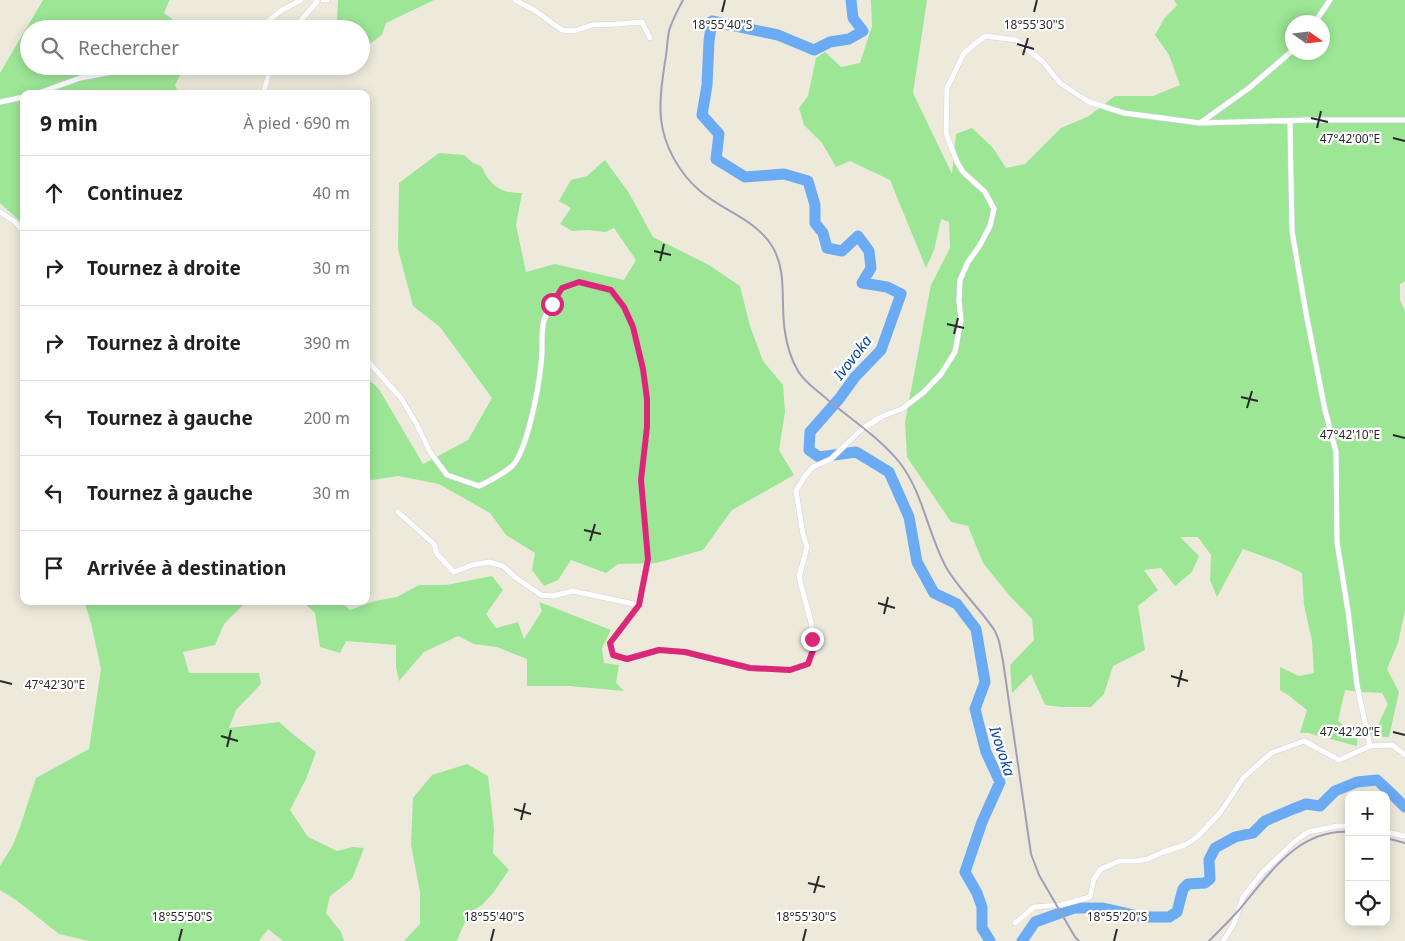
<!DOCTYPE html>
<html lang="fr">
<meta charset="utf-8">
<style>
body{margin:0;font-family:"Noto Sans",sans-serif;background:#f6f6f6;color:#202124}
.controls{position:absolute;right:15px;bottom:15px;display:grid;overflow:hidden;border-radius:10px;box-shadow:0 2px 12px #0003}
.controls button{width:45px;height:45px;display:grid;place-items:center;padding:0;border:0;border-bottom:1px solid #e0e0e0;background:#fff;color:#202124;font:25px sans-serif}
.compass{position:absolute;left:1285px;top:15px;width:45px;height:45px;border-radius:50%;background:#fff;box-shadow:0 2px 12px #0003;rotate:104deg}
.stop{position:absolute;width:15px;height:15px;margin:-11px;border:4px solid #db2777;border-radius:50%;background:#fff}
.stop.end{background:#db2777;border-color:#fff;box-shadow:0 1px 5px #0008}
.list{margin:0;padding:0;list-style:none}
h2{display:flex;justify-content:space-between;align-items:center;height:65px;margin:0;padding:0 20px;font-size:21px}
h2 small{font-size:16px;font-weight:400;color:#757577}
.list li{display:grid;grid-template-columns:32px 1fr auto;gap:15px;align-items:center;box-sizing:border-box;height:75px;padding:0 20px;border-top:1px solid #e0e0e0}
.list b{display:block;font-size:19px;white-space:nowrap}
.list em{font-size:16px;font-style:normal;color:#757577}
.icon{flex:none;width:28px;height:28px;fill:none;stroke:currentColor;stroke-width:2;stroke-linecap:round;stroke-linejoin:round}
.map{position:relative;flex:none;width:1405px;height:941px;overflow:hidden}
.search{position:absolute;background:#fff;box-shadow:0 2px 12px #0003;left:20px;top:20px;width:350px;height:55px;display:flex;align-items:center;gap:12px;box-sizing:border-box;padding:0 18px;border-radius:28px;color:#757577;font-size:19px}
.panel{position:absolute;background:#fff;box-shadow:0 2px 12px #0003;left:20px;top:90px;width:350px;height:515px;border-radius:10px}
.map>svg:first-child{display:block}
.green{fill:#9ce696;fill-rule:evenodd}
.lines{fill:none;stroke-linecap:round;stroke-linejoin:round}
.river{stroke:#6aabf3;stroke-width:11}
.minor-casing{stroke:#d2d1e4;stroke-width:6}
.minor{stroke:#fff;stroke-width:5}
.rail{stroke:#a19eb6;stroke-width:2}
.route{stroke:#db2777;stroke-width:6}
.ticks{fill:none;stroke:#2a2a2a;stroke-width:2}
.labels{text-anchor:middle;dominant-baseline:central;stroke-width:4.5;stroke-linejoin:round;paint-order:stroke}
.water-label{font-size:15px;font-style:italic;fill:#0844a1;stroke:#fff}
.ticks-label{font-size:12px;text-anchor:middle;fill:#2a2a2a;stroke:#fff;stroke-width:4.5;stroke-linejoin:round;paint-order:stroke}
</style>
<div class="map">
<svg width="1405" height="941" viewBox="0 0 1405 941">
<rect width="100%" height="100%" fill="#edeadc"/>
<path class="green" d="M43 0H170L169 1 164 13 185 29H29V66H185L175 85 179 94H24V225L0 203V73Z
M338 0H434L386 23 382 35 361 50V29H342L337 22Z
M871 0H927L913 93 952 174 956 134 972 128 993 148 1006 168 1025 164 1061 128 1089 116 1115 96H1153L1180 85 1169 55 1155 35 1164 19 1177 5 1174 0H1405V281L1400 284V300L1405 311V610L1398 643 1387 669 1399 692 1389 737H1372L1370 727H1377L1388 704 1382 693 1360 692 1345 690 1338 721 1348 728 1358 729 1357 746 1308 733H1300L1307 710 1288 695 1280 690V667L1299 676 1314 673 1312 641 1304 605 1302 573 1279 562 1243 549 1217 597 1210 580 1211 555 1198 537H1180L1199 556 1192 572 1175 586 1161 568 1144 570 1158 590 1138 606 1145 650 1113 666 1104 694 1091 707H1062L1045 705 1031 674 1012 693 1010 665 1034 640 1032 619 1009 595 983 563 968 526 951 522 907 457 905 422 931 285 950 248 949 222 941 219 934 250 926 268 890 180 850 161 836 167 822 143 804 125 799 108 808 96 816 58 825 52 841 67 860 63 872 26ZM1292 22H1322V52H1292Z
M439 153 464 155 473 163 481 166C491 186 499 193 522 193L516 225 526 272 555 264 624 280 636 260 614 228 606 232 588 230 572 231 560 224 571 208 559 201 571 180 587 176 605 160 629 193 653 237 709 265 740 286 750 326 763 361 783 385 785 412 779 450 794 475 732 510 703 550 656 563 618 564 606 573 571 560 558 580 544 586 532 570 535 553 506 535 490 513 439 484 398 476 366 481V377L379 389 423 464 468 440 492 398 440 327 413 306 398 249 399 183Z
M492 576 503 590 486 614 496 628 518 622 524 639 542 611 539 602 611 630 602 648 604 663 619 665 616 683 624 691 569 686H527V659L497 647 474 644 458 636 424 652 399 681 396 667V645L346 641 340 653 320 647 315 613 302 601H340L350 610 375 601 397 597 419 585H446Z
M84 601H247L224 624 215 645 183 652 189 673H259L261 684 236 710 229 728 279 722 295 736 316 752 306 779 290 810 308 837 337 851 353 847 364 848 352 879 330 896 326 913 341 932 344 941H283L268 929 259 941H89L59 934 16 900 0 890V866L13 845 20 827 36 778 89 749 101 669 91 623Z
M467 764 488 776 494 829 493 853 509 870 493 893 482 905 472 911 462 928 457 941H404L420 924V892L411 845 413 798 432 775Z"/>
<g class="lines">
<path class="river" d="M851 0 853 18 863 31 849 39 830 42 814 50 778 35 712 21 709 41 707 85 702 115 719 134 716 159 745 177 784 174 808 181 815 205V223L823 233 827 248 842 251 858 236 869 251 871 268 862 283 887 287 901 294 881 350 855 377 839 399 810 432 809 450 819 457 856 452 889 472 909 517 917 562 934 593 957 604 976 629 985 682 975 709 986 752 1000 782 982 822 965 872 977 893 982 907V928L990 941
M1022 941 1035 922 1074 908H1103L1143 917H1169L1177 912 1183 889 1188 884 1205 883 1210 879 1209 860 1215 848 1235 837 1253 833 1265 821 1293 809 1306 804 1320 806 1335 791 1357 782 1377 780 1391 793 1405 807"/>
<defs>
<path id="minor" d="M323 0H327
M515 0 534 10 562 30 574 31 592 25 617 24 642 22 650 38
M1315 22 1330 0
M258 29 282 10 301 0
M293 29 317 2V0
M162 66H211
M36 94 80 78 145 66
M263 94 271 66
M0 102 24 97
M1290 121 1292 231 1306 313 1325 410 1336 452 1337 542 1348 611 1357 685 1370 746
M1200 123 1249 88 1292 51
M0 212 14 221 24 232
M366 359 401 398 416 423 430 452 447 475 479 486C491 480 502 475 512 466 527 452 539 386 541 364 543 351 541 338 543 325 545 312 555 299 562 288L579 282 611 290 624 307 633 327 643 369 647 399V427L641 480 648 559 639 605 610 643 613 655 627 659 659 650 685 652 750 668 790 670 808 664 813 650 811 622 799 577 807 547 803 534 796 491 805 476 813 467 831 459 863 428 883 416 902 409 924 392 941 374 955 352 961 320 959 301 960 280 968 262 980 245 990 226 994 209 985 192 963 172 957 162 946 133 947 88 964 53 985 36 1016 40 1043 62 1060 83 1089 102 1124 113 1200 123 1309 120H1405
M398 512 434 544 437 554 454 572 472 565 489 562 503 566 515 577 541 595 553 596 573 591 639 605
M1386 832 1405 836
M1015 923 1034 907 1061 905 1090 897 1094 879 1101 869 1119 861H1137L1148 859 1163 852 1185 845 1197 837 1220 813 1243 778 1271 753 1304 741 1339 760 1370 746 1392 745 1405 755
M1223 941 1234 924 1243 897 1263 872 1295 841 1308 832 1337 826H1349"/>
</defs>
<use href="#minor" class="minor-casing"/>
<use href="#minor" class="minor"/>
<path class="rail" d="M683 0C678 10 672 20 669 31 667 41 667 52 665 62 662 80 659 100 661 119 664 146 679 173 700 191 723 211 755 219 772 246 788 272 780 303 785 332 787 346 791 359 798 371 805 383 818 391 828 400 852 420 880 438 900 463 923 493 928 534 946 567 959 590 980 608 995 631L999 641 1003 661 1031 854 1039 875 1075 937 1079 941
M1386 838 1405 843
M1209 941C1219 931 1229 921 1239 910 1268 876 1297 829 1349 832"/>
</g>
<g class="lines">
<path class="route" d="M552 304 562 288 579 282 611 290 624 307 633 327 643 369 647 399V427L641 480 648 559 639 605 610 643 613 655 627 659 659 650 685 652 750 668 790 670 808 664 813 650 812 639"/>
</g>
<path class="ticks" d="M722 12 725 0M1034 12 1037 0M1017 44 1034 49M1023 55 1028 38M1311 118 1328 122M1317 128 1321 111M1393 138 1405 141M654 251 671 255M660 261 664 244M947 324 964 328M954 334 958 318M1241 397 1258 401M1247 408 1252 391M1393 435 1405 438M584 530 601 534M590 541 595 524M878 603 895 608M884 614 888 597M1171 676 1188 681M0 681 12 684M1178 687 1182 670M1393 732 1405 735M221 736 238 741M227 747 231 730M514 809 531 814M521 820 525 803M808 883 825 887M814 893 819 876M179 941 182 929M491 941 494 929M803 941 806 929M1114 941 1117 929"/>
<g class="labels">
<g class="water-label">
<text transform="translate(852 357) rotate(-52)">Ivovoka</text>
<text transform="translate(1003 751) rotate(72)">Ivovoka</text>
</g>
</g>
<g class="ticks-label">
<text x="722" y="29">18°55'40"S</text>
<text x="1034" y="29">18°55'30"S</text>
<text x="1350" y="143">47°42'00"E</text>
<text x="1350" y="439">47°42'10"E</text>
<text x="55" y="689">47°42'30"E</text>
<text x="1350" y="736">47°42'20"E</text>
<text x="182" y="921">18°55'50"S</text>
<text x="494" y="921">18°55'40"S</text>
<text x="806" y="921">18°55'30"S</text>
<text x="1117" y="921">18°55'20"S</text>
</g>
</svg>
<div class="controls">
<button>+</button>
<button>−</button>
<button><svg class="icon" aria-label="locate" viewBox="0 0 24 24"><circle cx="12" cy="12" r="6"/><path d="M12 2v4M12 18v4M2 12h4M18 12h4"/></svg></button>
</div>
<svg class="compass" viewBox="-18 -18 36 36"><path d="M0-13l5 13h-10z" fill="#e53935"/><path d="M0 13l5-13h-10z" fill="#757577"/></svg>
<div class="stop" style="left:552px;top:304px"></div>
<div class="stop end" style="left:812px;top:639px"></div>
<div class="search"><svg class="icon" aria-label="search" viewBox="0 0 24 24"><circle cx="10" cy="10" r="6"/><path d="M15 15l6 6"/></svg>Rechercher</div>
<section class="panel">
<h2>9 min<small>À pied · 690 m</small></h2>
<ul class="list">
<li><svg class="icon" aria-label="ahead" viewBox="0 0 24 24"><path d="M12 20V5M6 11l6-6 6 6"/></svg><div><b>Continuez</b></div><em>40 m</em></li>
<li><svg class="icon" aria-label="right" viewBox="0 0 24 24"><path d="M7 20v-9h11M14 6l5 5-5 5"/></svg><div><b>Tournez à droite</b></div><em>30 m</em></li>
<li><svg class="icon" aria-label="right" viewBox="0 0 24 24"><path d="M7 20v-9h11M14 6l5 5-5 5"/></svg><div><b>Tournez à droite</b></div><em>390 m</em></li>
<li><svg class="icon" aria-label="left" viewBox="0 0 24 24"><path d="M17 20v-9H6M10 6l-5 5 5 5"/></svg><div><b>Tournez à gauche</b></div><em>200 m</em></li>
<li><svg class="icon" aria-label="left" viewBox="0 0 24 24"><path d="M17 20v-9H6M10 6l-5 5 5 5"/></svg><div><b>Tournez à gauche</b></div><em>30 m</em></li>
<li><svg class="icon" aria-label="arrive" viewBox="0 0 24 24"><path d="M6 21V4h12l-3 4 3 4H6"/></svg><div><b>Arrivée à destination</b></div></li>
</ul>
</section>
</div>
